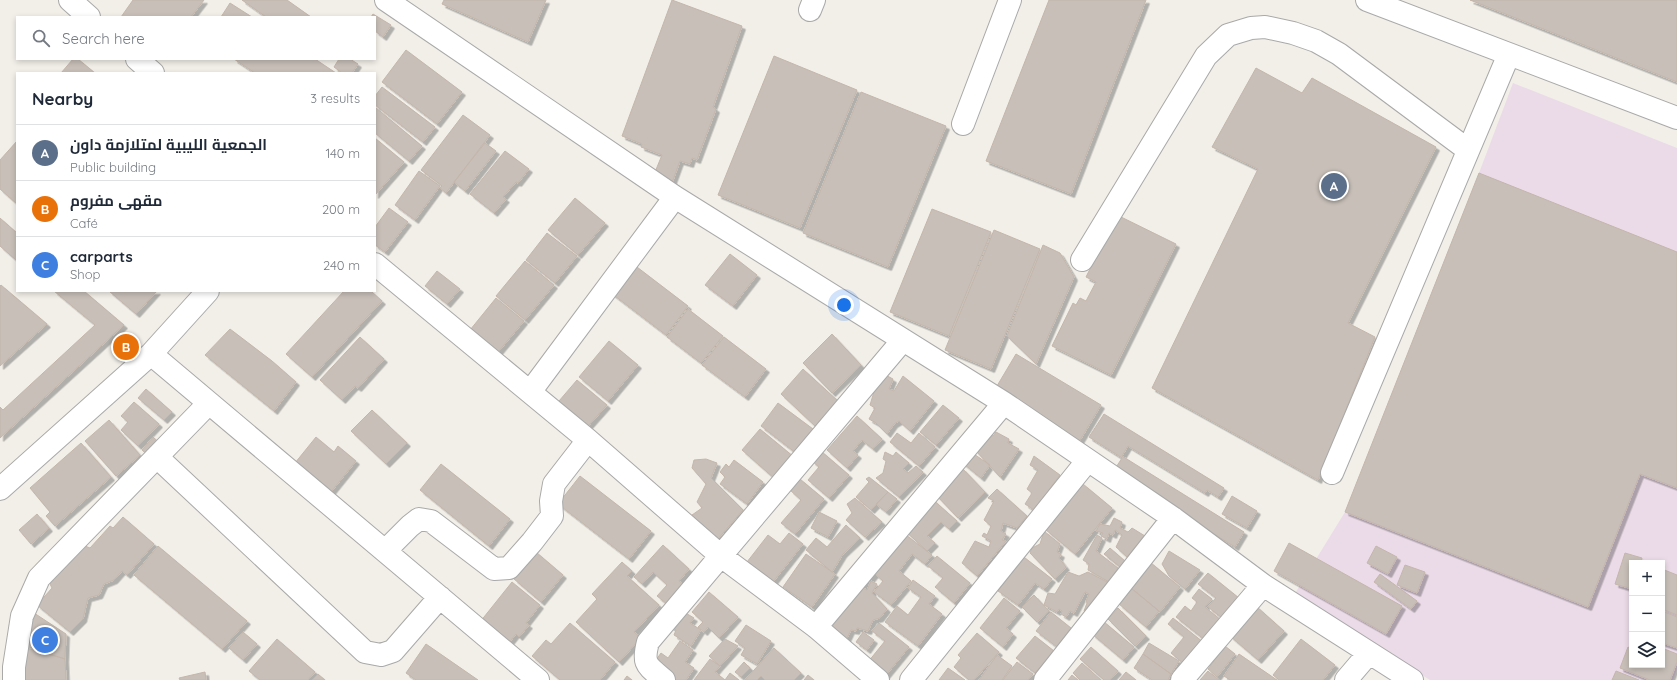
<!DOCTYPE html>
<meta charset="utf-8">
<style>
body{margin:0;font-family:Quicksand,Cairo,sans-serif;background:#f2f2f3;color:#1f2937}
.controls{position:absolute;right:12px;bottom:12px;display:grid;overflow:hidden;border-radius:0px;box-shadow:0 2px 6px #0003}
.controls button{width:36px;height:36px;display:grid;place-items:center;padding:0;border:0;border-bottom:1px solid #e0e1e3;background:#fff;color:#1f2937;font:20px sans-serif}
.you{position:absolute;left:844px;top:305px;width:14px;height:14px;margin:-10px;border:3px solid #fff;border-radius:50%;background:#1a73e8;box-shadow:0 0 0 6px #1a73e833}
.badge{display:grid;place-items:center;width:26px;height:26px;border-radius:50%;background:#d40000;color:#fff;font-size:13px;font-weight:700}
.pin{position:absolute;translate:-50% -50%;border:2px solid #fff;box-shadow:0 1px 4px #0006}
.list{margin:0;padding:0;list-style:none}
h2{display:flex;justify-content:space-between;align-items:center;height:52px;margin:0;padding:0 16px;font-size:17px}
h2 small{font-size:13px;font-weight:400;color:#747a83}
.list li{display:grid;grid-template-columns:26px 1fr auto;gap:12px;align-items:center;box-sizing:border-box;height:56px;padding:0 16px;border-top:1px solid #e0e1e3}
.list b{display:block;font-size:15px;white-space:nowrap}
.list p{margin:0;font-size:13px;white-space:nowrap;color:#747a83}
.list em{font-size:13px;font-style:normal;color:#747a83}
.icon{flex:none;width:22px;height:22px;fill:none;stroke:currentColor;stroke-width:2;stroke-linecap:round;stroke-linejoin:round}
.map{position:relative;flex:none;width:1677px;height:680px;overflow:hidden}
.search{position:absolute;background:#fff;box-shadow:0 2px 6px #0003;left:16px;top:16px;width:360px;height:44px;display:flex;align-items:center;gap:10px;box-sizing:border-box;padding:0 14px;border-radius:0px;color:#747a83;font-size:15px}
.panel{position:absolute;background:#fff;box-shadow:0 2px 6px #0003;left:16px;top:72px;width:360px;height:220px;border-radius:0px}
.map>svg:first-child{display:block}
.industrial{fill:#ebdbe8;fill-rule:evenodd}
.building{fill:#c7bfb8;stroke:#c4b6ab;filter:url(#shadow)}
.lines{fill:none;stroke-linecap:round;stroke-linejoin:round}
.minor-casing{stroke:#a9a9a9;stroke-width:24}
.minor{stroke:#fff;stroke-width:22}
</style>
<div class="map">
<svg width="1677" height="680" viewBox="0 0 1677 680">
<defs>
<filter id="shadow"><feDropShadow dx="3.5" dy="3.5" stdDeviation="0" flood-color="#0004"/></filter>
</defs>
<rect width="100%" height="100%" fill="#f2efe9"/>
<path class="industrial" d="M1513 83 1677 148V669L1673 680H1430L1294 595 1345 512 1479 173ZM1632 563H1662V665H1632Z"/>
<path class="building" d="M133 0H204L191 17H121Z
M242 0H287L311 17H266Z
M444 0H546L528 42 442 4Z
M672 0 742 26 713 107 716 109 697 160 692 158 690 164 680 161 672 183 653 177 662 155 641 147 642 144 622 136Z
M1049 0H1146L1071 194 986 161Z
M1470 0H1677V82Z
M230 3 252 17H221Z
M373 14 391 25 383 37 375 31V17H371Z
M406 50 462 92 437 124 382 82Z
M774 56 857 90 800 228 718 195Z
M73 59H78L95 73H61Z
M234 59H315L336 73H255Z
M339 59H350L358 64 352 73H342L334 67Z
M1256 68 1302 93 1312 78 1436 147 1348 323 1375 337 1318 480 1152 388 1258 169 1212 147Z
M382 87 435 127 423 142 375 105V96Z
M861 92 946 126 888 267 803 233Z
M375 107 422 146 409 161 375 133Z
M463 115 490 135 446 193 440 188 442 186 421 170Z
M375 138 404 162 375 195Z
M17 141V204L0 189V160Z
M485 143 496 151 465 191 454 182Z
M505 151 529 169 518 183 516 182 503 197 506 199 494 213 470 194Z
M419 171 440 186 415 220 395 205Z
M1479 173 1677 252V488L1640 474 1588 607 1345 512Z
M575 198 605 223 578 255 548 230Z
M389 208 408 222 385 252 375 245V227Z
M932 209 991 232 949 336 890 312Z
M1117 215 1176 244 1111 375 1052 346 1073 303 1076 305 1080 298 1086 301 1096 282 1086 277Z
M0 218 17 233V261L0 246Z
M994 230 1040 249 991 369 945 350Z
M547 233 577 256 555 283 526 260Z
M1043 245 1060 253 1074 277 1036 364 1007 336Z
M730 254 757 275 733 306 705 285Z
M525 261 554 285 525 320 496 296Z
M633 264 688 306 666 335 611 293Z
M437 271 460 289 447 304 425 286Z
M1 285 47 324 0 366V286Z
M54 291H84L124 325 0 438V407L3 410 95 325Z
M109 291H157L136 314Z
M344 291H371L382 301 312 377 286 354Z
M496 298 524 321 494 357 466 335Z
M688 309 723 336 701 363 667 337Z
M230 329 272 361 296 382 274 411 205 355Z
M832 334 861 365 832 393 803 363Z
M360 337 384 359 358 388 355 386 342 400 320 380Z
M724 337 766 369 745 397 702 365Z
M609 341 638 365 608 401 579 377Z
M1016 354 1101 405 1079 442 994 391Z
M803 369 838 401 815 426 781 394Z
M880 372 893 379 889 389 894 391 903 376 934 401 910 431 899 421 894 424 887 434 876 423 869 419 875 408 870 405Z
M577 380 607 405 582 433 553 408Z
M146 389 172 412 164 420 138 398Z
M134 402 159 424 138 446 121 430 128 422 121 416Z
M778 403 813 429 796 453 761 426Z
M943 405 959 418 936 445 920 432Z
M372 410 407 443 386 464 351 431Z
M1104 414 1224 488 1218 497 1207 490 1205 493 1128 446 1122 456 1244 532 1235 547 1113 472 1122 458 1089 437Z
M857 416 882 439 873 449 862 440 853 451 858 455 847 468 827 450Z
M109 420 140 455 116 476 85 441Z
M760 429 794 457 775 479 742 450Z
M996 432 1009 439 1008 443 1019 449 1000 477 975 450 987 433 993 436Z
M897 433 911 443 919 433 935 447 919 466 890 442Z
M153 437 163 446 152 459 142 450Z
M316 437 334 452 338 446 356 461 331 492 295 463Z
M81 443 111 477 55 526 46 516 50 512 30 488Z
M968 450 990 465 981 478 959 460Z
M821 451 849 475 829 498 808 480 819 467 812 461Z
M885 452 893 456 896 452 909 463 903 469 908 473 916 466 923 472 899 497 876 478 883 473 886 461 883 459Z
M1034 456 1060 475 1034 510 1025 504 1032 493 1027 489 1038 470 1030 465Z
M706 459 717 463 711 478 743 510 717 540 693 526 692 515 702 508 697 502 706 484 692 468 694 460Z
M734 460 763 482 747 504 720 484 725 477 720 472 726 464 729 467Z
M441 464 510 519 489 546 420 490Z
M962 468 985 492 958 518 935 494Z
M580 476 651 531 629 559 558 504Z
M869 477 888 492 871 510 856 497 869 482 866 479Z
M800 479 824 499 795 534 781 523 801 500 790 490Z
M1083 484 1112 508 1075 554 1046 530Z
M997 489 1027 516 1017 528 1003 523 1001 531 1006 534 1002 540 1006 541 977 576 962 563 975 541 989 547 991 541 982 536 984 533 987 535 991 526 984 520 994 501 988 498Z
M888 492 897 499 886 512 876 504Z
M1232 496 1257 511 1247 528 1222 514Z
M930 497 957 521 949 529 941 522 927 536 935 543 927 551 902 528Z
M855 498 882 522 865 537 846 520 852 513 847 504Z
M819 512 837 521 828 537 811 528Z
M37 514 49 528 31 544 19 530Z
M123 517 154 544 127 575 122 571 114 580 104 584 99 595 88 598 83 619 70 632 37 605 52 588 50 584 85 546 90 548 110 526 113 528Z
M1114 518 1122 522 1120 528 1128 532 1132 528 1145 536 1127 557 1116 547 1122 535 1115 530 1113 535 1109 533 1107 539 1101 536 1103 533 1096 531 1100 524 1110 526Z
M846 525 860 538 843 554 832 572 806 550 816 538 827 547Z
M901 531 932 555 925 564 912 554 899 571 911 581 891 605 874 592 883 581 875 574 863 588 858 584Z
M1044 531 1060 544 1057 552 1061 554 1059 558 1066 567 1055 579 1030 553 1032 548 1040 544Z
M789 533 803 544 773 582 747 562 768 535 780 544Z
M1097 535 1102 538 1096 551 1118 568 1109 582 1088 570 1089 564 1083 560Z
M1289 543 1402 606 1386 634 1274 571Z
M663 545 689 569 679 581 684 585 667 604 657 596 667 585 653 572 642 584 634 577Z
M158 546 247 621 222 649 134 575Z
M1376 546 1397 557 1388 574 1367 563Z
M1110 548 1125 561 1120 567 1104 554Z
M1169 551 1200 570 1185 589 1169 576 1162 564Z
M536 552 563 575 541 602 514 579Z
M1625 553 1642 558 1641 563H1632V589L1615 584Z
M806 554 835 574 812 607 783 587Z
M1020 554 1052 579 1044 589 1035 583 1018 605 998 591 1003 584 999 581Z
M937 556 970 583 954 603 935 587 943 578 928 566Z
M622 562 632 571 627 576 659 605 634 632 641 638 619 662 576 622 597 599 592 594Z
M1150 562 1180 587 1160 612 1130 587Z
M1405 565 1425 572 1417 593 1397 585Z
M1662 569 1677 575V615L1662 609Z
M1068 572 1079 576 1088 572 1109 583 1088 614 1084 611 1087 603 1086 601 1089 594 1085 592 1074 613 1070 611 1066 617 1061 614 1062 611 1059 609 1057 612 1044 605 1048 593 1055 594Z
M1208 573 1239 598 1222 618 1208 607 1216 598 1198 584Z
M1380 574 1417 601 1411 609 1374 582Z
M913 580 935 596 929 604 942 614 918 646 885 622 897 606 908 615 921 597 908 588Z
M871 581 877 584 872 593 887 609 880 618 873 620 868 631 857 628 856 631 851 630 844 645 821 628 861 587 867 590Z
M512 582 540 605 526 623 529 625 519 637 516 634 508 644 480 622Z
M1132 589 1159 611 1146 627 1119 604Z
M1199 589 1212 599 1205 607 1221 620 1205 640 1176 617 1185 606 1191 611 1197 602 1192 598Z
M709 592 738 617 719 638 708 627 704 632 698 627 703 622 692 612Z
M1034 595 1049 611 1037 622 1022 607Z
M1004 598 1020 611 1006 628 1013 634 1003 647 980 628Z
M1256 606 1284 631 1258 660 1230 636Z
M1118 608 1146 636 1135 646 1108 619Z
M679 609 694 618 690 623 701 630 691 646 674 635 676 630 668 625Z
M31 611 66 634 65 659 23 645Z
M1662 611 1677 617V648L1662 643Z
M1051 612 1071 628 1057 647 1036 631Z
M1173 618 1203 642 1185 665 1171 653 1184 637 1168 624Z
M1103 621 1134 647 1123 660 1092 634Z
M570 623 615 662 600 680H560L532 656 546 640 551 644Z
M879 623 909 647 882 680 864 667 885 641 872 631Z
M746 625 771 641 757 664 741 655 745 648 735 641Z
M243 632 257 644 243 660 229 648Z
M863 632 874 640 867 650 856 642Z
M977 633 999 652 974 680H969L954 667 961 658 958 655Z
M1035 636 1054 651 1035 673 1016 658Z
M277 639 315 672 308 680H260L249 671Z
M725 639 738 646 720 666 709 656Z
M1301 639 1335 665 1323 680H1279L1273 675Z
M680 641 693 650 685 662 694 668 686 680H676L653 664 661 653 668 658Z
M1149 643 1179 661 1171 674 1143 654Z
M426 644 478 680H416L406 673Z
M1225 646 1235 654 1217 677 1208 669Z
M23 647 65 659 66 680H23Z
M1091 647 1118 671 1110 680H1104L1080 659Z
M1628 647 1632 649V665H1662V648L1677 654V662L1670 680H1650L1620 668Z
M774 648 801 673 794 680H765L761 676 757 680H745Z
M1143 654 1171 674 1168 680H1152L1134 668Z
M1239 654 1277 680H1230L1224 676Z
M997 655 1012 666 1002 680H979Z
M710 659 720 666 715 672 725 680 730 673 739 680H694Z
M744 662 750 668 741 677 735 672Z
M1017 662 1033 674 1028 680H1003Z
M1082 663 1101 680H1080L1073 673Z
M948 668 965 680H939Z
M1208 671 1219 680H1200Z
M1616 671 1639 680H1612Z
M205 672 206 680H180L179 678Z
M1126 672 1136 680H1119Z
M318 674 325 680H312Z
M808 675 814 680H804Z
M1072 675 1078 680H1068Z
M627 676 632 680H624Z"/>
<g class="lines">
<defs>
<path id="minor" d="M70 0 89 17
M386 0 675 197 1004 403 1173 518 1263 585 1412 680
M1367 0 1677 118
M810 10 814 0
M137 59 153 73
M963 124 1010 0
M1082 260 1206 56 1228 35 1251 28 1265 27 1293 33 1316 41 1339 54 1468 150
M375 264 588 440 721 556 816 627 878 680
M151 354 538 680
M530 392 675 197
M157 457 365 652 381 655 393 651 440 597
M1332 473 1509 54
M0 489 151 354 208 291
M385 551 410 526 419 519 431 521 494 569 509 568 532 542 552 516 551 501 554 484 588 440
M816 627 1004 403
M14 680V667L22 616 39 578 209 403
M664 680C647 665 642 665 648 642L903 340
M911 680 1088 460
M1045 680 1173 518
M1182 680 1263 585
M1346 680 1369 653"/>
</defs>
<use href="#minor" class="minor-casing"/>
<use href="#minor" class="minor"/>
</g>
</svg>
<div class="controls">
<button>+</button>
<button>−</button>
<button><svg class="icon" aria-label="layers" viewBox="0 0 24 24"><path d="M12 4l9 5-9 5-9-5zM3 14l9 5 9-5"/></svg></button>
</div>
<div class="you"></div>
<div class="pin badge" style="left:1334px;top:186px;background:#5c6f8a">A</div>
<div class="pin badge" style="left:126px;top:347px;background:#e8710a">B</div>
<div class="pin badge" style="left:45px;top:640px;background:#3f7fe0">C</div>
<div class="search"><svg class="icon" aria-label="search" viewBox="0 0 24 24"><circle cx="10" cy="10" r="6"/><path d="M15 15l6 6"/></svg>Search here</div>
<section class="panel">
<h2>Nearby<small>3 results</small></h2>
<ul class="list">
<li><span class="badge" style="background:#5c6f8a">A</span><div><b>الجمعية الليبية لمتلازمة داون</b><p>Public building</p></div><em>140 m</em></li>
<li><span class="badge" style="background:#e8710a">B</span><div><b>مقهى مفروم</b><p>Café</p></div><em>200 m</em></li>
<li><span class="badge" style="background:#3f7fe0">C</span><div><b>carparts</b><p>Shop</p></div><em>240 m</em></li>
</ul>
</section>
</div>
